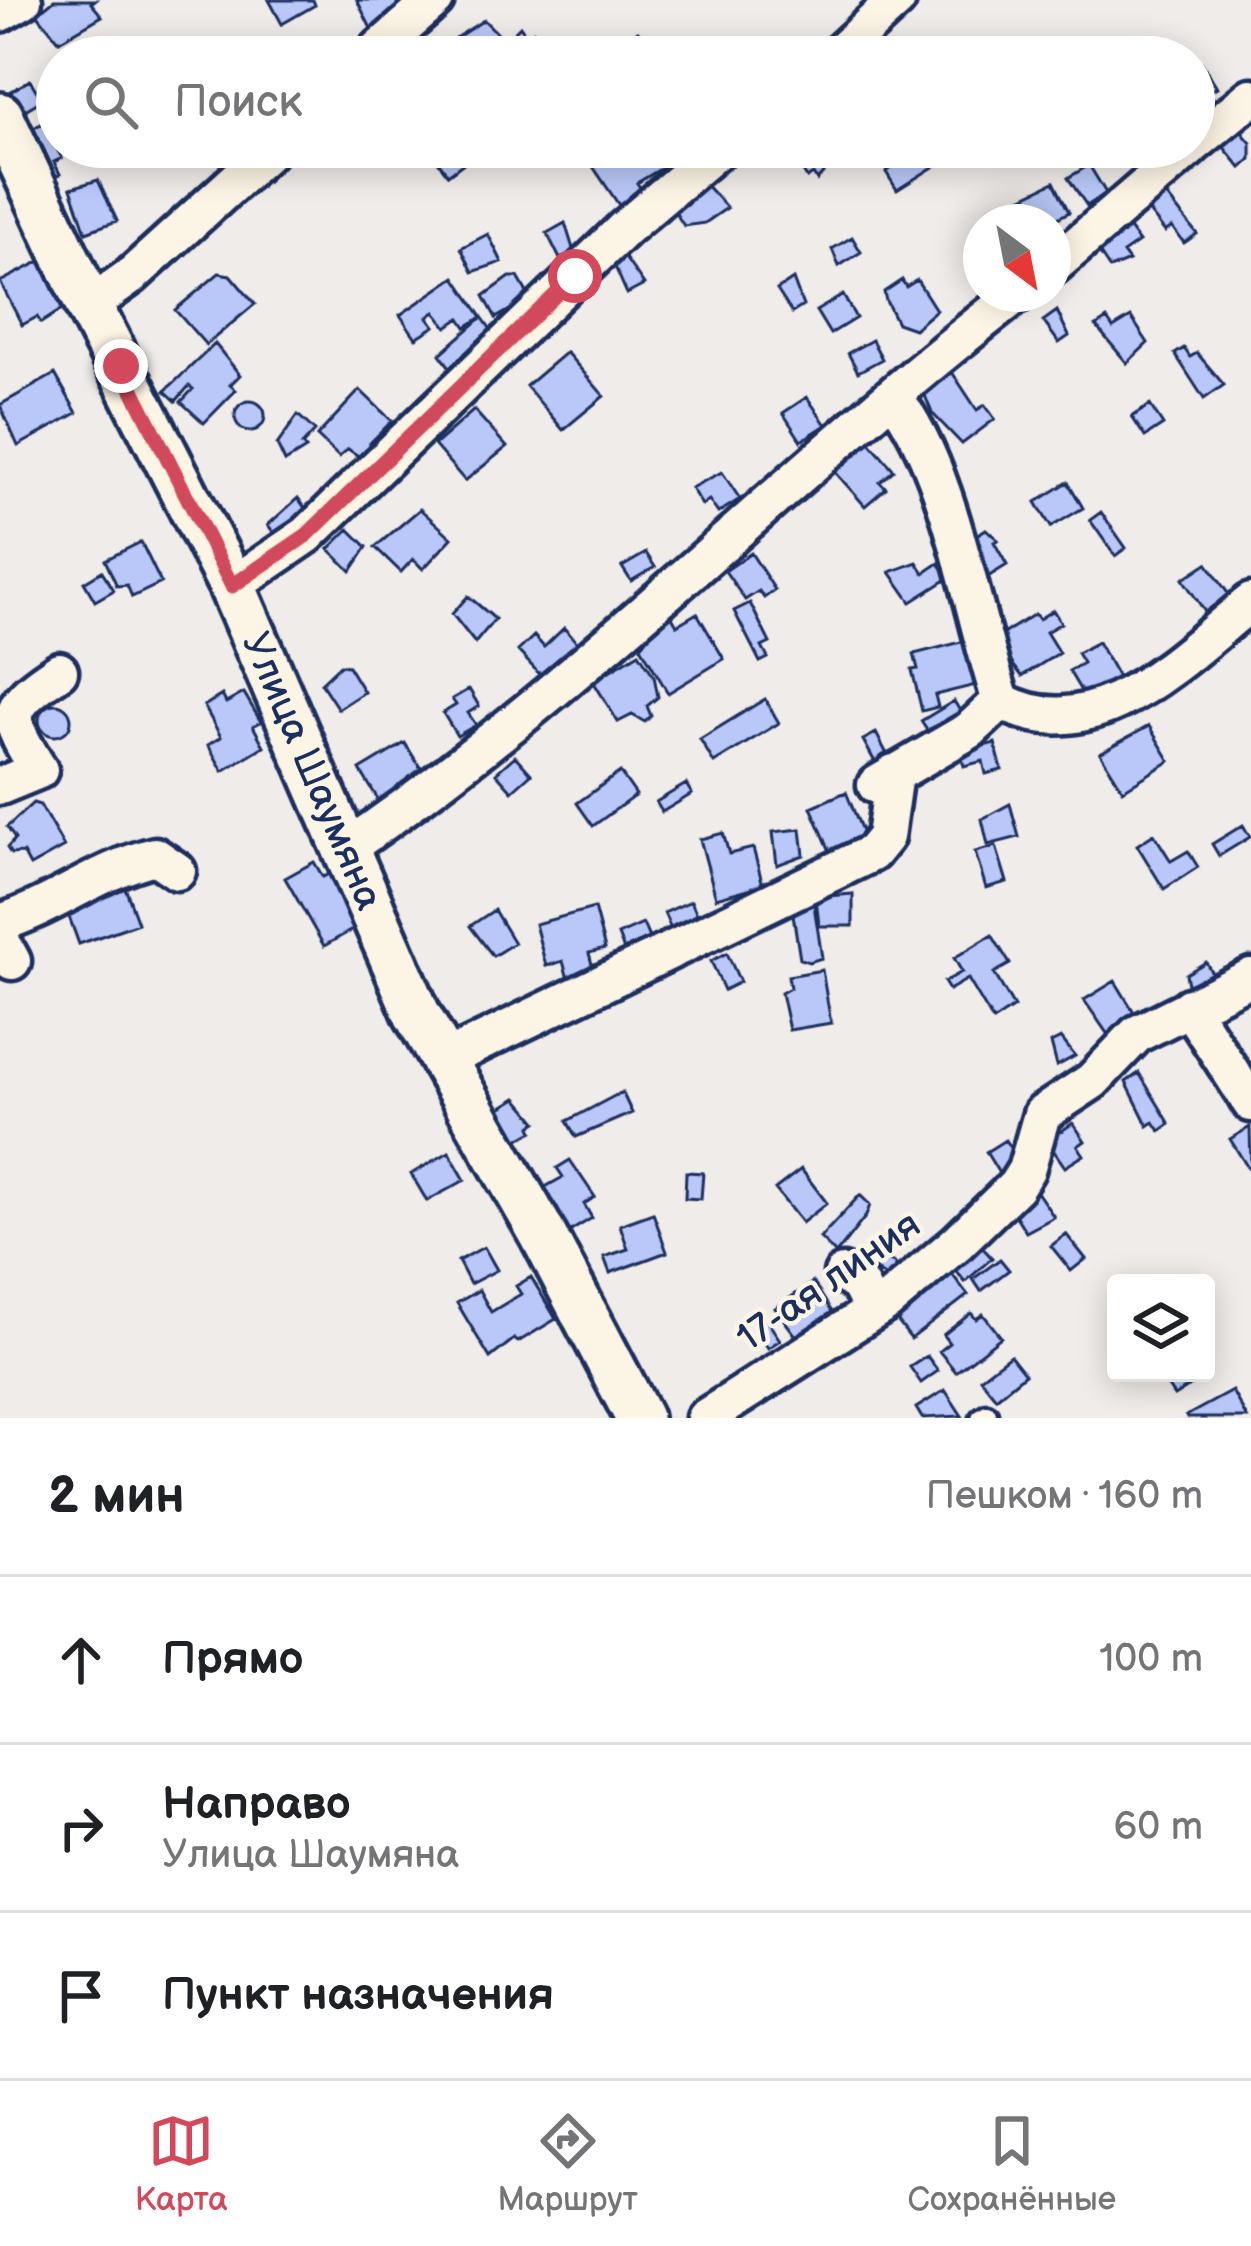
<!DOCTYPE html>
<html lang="ru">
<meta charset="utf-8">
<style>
body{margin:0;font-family:"Balsamiq Sans",sans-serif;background:#f6f6f6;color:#202124}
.controls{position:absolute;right:36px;bottom:36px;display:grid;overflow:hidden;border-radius:12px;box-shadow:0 6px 30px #0003}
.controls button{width:108px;height:108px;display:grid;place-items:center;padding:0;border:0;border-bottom:3px solid #e0e0e0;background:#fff;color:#202124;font:60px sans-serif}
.compass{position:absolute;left:963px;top:204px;width:108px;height:108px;border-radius:50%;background:#fff;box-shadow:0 6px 30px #0003;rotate:148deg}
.stop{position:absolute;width:36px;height:36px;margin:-27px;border:9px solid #d1495b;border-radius:50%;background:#fff}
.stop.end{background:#d1495b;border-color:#fff;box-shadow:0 3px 12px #0008}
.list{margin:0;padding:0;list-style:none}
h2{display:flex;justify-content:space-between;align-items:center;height:156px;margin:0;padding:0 48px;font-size:51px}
h2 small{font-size:39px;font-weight:400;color:#757577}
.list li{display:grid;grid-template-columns:78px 1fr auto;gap:36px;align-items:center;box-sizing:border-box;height:168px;padding:0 48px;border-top:3px solid #e0e0e0}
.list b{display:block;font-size:45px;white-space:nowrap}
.list p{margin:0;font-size:39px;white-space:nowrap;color:#757577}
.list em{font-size:39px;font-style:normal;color:#757577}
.icon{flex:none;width:66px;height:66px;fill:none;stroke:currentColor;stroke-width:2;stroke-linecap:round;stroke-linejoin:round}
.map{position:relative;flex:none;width:1251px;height:1418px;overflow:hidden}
.search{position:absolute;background:#fff;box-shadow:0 6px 30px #0003;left:36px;right:36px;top:36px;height:132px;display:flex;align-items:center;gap:30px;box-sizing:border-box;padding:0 42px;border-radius:66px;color:#757577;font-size:45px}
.sheet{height:660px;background:#fff}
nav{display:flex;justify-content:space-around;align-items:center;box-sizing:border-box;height:168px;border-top:3px solid #e0e0e0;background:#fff;font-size:33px;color:#757577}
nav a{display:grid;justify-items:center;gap:6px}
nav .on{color:#d1495b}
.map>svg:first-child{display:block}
.building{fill:#b9c8f8;stroke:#1b2f5e;stroke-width:3}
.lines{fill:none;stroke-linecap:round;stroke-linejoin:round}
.service-casing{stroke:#1b2f5e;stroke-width:27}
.minor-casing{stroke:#1b2f5e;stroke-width:45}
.tertiary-casing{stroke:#1b2f5e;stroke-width:54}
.service{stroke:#fcf5e5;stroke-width:18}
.minor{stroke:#fcf5e5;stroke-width:36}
.tertiary{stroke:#fcf5e5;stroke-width:45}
.route{stroke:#d1495b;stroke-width:15}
.labels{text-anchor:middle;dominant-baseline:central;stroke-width:9;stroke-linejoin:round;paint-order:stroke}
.street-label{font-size:39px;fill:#1b2f5e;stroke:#fcf5e5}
</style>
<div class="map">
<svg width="1251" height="1418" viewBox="0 0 1251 1418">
<rect width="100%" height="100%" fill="#efece9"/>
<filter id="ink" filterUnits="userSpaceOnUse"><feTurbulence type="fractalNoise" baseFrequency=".00833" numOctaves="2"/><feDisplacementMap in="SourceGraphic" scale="24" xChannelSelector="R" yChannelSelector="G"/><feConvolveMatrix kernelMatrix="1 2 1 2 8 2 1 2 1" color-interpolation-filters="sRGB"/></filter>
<g filter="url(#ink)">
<path class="building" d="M54 0H95L91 3 102 16 59 41 37 14Z
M269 0H313L315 5 282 24Z
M357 0H417L377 41Z
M484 20 505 41 499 45 507 57H461L451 41Z
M520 26 527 36 534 31 553 57H511L501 45Z
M638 31 652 54 625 57 617 43Z
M1202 63 1217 87 1209 92 1217 104 1196 117 1194 68Z
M30 80 42 100 15 116 3 96Z
M43 123 62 158 54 162 60 174 43 183 20 135Z
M1235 124 1251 143V159L1241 168 1217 139Z
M446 147H485L448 175 434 156Z
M601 147H694L695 148 637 183 648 199 625 214 592 165 599 160 594 152Z
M788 147H826L835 161 817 180 813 174 807 178Z
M925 147 960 150 897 190 886 172Z
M1089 165 1106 193 1087 206 1068 178Z
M98 180 117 221 86 232 71 188Z
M702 181 727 208 705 223 684 226 675 212 689 202 684 194Z
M1054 182 1069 212 1050 222H1029L1017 200Z
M1165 194 1197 234 1184 243 1172 227 1165 232 1147 209Z
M565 223 574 252 560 259 547 233Z
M1127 226 1139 242 1123 253 1129 261 1110 269 1096 248Z
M488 234 502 262 473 272 461 248Z
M852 237 861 252 839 266 832 249Z
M623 255 644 285 627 294 613 262Z
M43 260 75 301 41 323 37 317 22 325 0 282Z
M219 273 230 275 255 304 206 345 175 310Z
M455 277 482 317 466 327 460 318 447 327 435 312 428 317 435 326 416 338 400 315Z
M510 277H518L530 298 496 318 484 296Z
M793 279 803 306 792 313 777 290Z
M902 280 906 287 917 280 936 310 914 329 897 323 886 301 884 292Z
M843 295 856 318 830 334 816 311Z
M1057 311 1069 336 1059 343 1043 321Z
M482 317 502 345 457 377 440 354Z
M1131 317 1148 343 1127 363 1096 326 1107 319 1113 328Z
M872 340 882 359 858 372 848 353Z
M215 344 240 375 230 385 236 390 204 423 181 402 193 389 189 386 176 401 165 391Z
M1184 348 1190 357 1197 353 1224 385 1204 399 1175 354Z
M566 352 604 396 563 430 526 386Z
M950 369 977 410 985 405 995 419 962 444 932 413 922 388Z
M55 374 77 413 18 446 0 405Z
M360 390 392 421 370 443 375 448 364 460 348 449 339 457 317 436Z
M807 397 826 425 801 441 783 413Z
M235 416a15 15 0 1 1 30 0a15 15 0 1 1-30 0Z
M1150 405 1163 425 1145 437 1132 417Z
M474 410 507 447 465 481 434 445Z
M298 415 315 431 302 445 306 449 285 462 277 445Z
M868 440 894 470 880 482 886 488 865 506 829 465Z
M722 472 740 499 718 513 709 500 702 505 691 488Z
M1068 482 1083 508 1051 527 1036 502Z
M298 498 311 516 279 540 268 525Z
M420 509 452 538 423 569 413 559 401 572 375 547Z
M1101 512 1126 548 1115 556 1090 520Z
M349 529 367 547 351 571 329 549Z
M986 529 998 540 994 542 1007 565 983 580 967 541Z
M141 542 161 583 132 597 127 585 117 586 105 560Z
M646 553 655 567 631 581 622 567Z
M751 553 775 590 764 598 759 591 745 600 725 571Z
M917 562 924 573 939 563 949 578 911 602 890 572Z
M1207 563 1229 595 1205 612 1183 579Z
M102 571 114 590 95 601 84 582Z
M468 596 495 619 475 643 452 614Z
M750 603 770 643 762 647 768 658 760 662 734 611Z
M1053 610 1061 623 1046 632 1059 653 1022 676 993 640 1035 614 1039 619Z
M670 613 677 625 697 613 724 659 668 693 641 647 651 632 648 626Z
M564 628 580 646 544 679 518 651 534 636 544 647Z
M965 641 972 668 979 666 984 683 935 695 938 707 922 711 912 670 918 669 914 654Z
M1098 642 1120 681 1087 701 1069 671 1083 663 1077 653Z
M639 653 654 676 658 697 647 706 651 716 645 722 632 715 618 722 593 681Z
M340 665 348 666 364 692 338 709 321 683Z
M469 689 479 706 468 713 476 725 457 736 443 713 456 705 452 699Z
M244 693 261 722 253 726 264 746 223 771 208 745 221 737 204 706 222 695 226 703Z
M765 699 779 723 714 763 700 739Z
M954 701 966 721 933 740 921 721Z
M39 720a16 16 0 1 1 32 0a16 16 0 1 1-32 0Z
M1149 726 1170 761 1123 790 1100 753Z
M876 733 889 758 876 764 863 740Z
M405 743 426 777 381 804 360 770Z
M995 743 1002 770 986 774 983 761 964 766 960 752Z
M515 756 531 774 512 791 496 773Z
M620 772 636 795 593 826 577 803Z
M686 784 692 794 662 812 656 802Z
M846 792 867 843 833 858 811 807Z
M33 803 40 805 64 847 30 866 23 853 11 854 7 848 15 839 7 827Z
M1010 804 1019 837 988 845 982 819Z
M1243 825 1250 837 1219 856 1212 844Z
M801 829 804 855 777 865 773 832Z
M723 833 729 854 753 848 763 885 716 898 700 839Z
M1154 834 1171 861 1188 851 1198 867 1164 889 1137 845Z
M996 846 1007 882 986 888 975 852Z
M314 862 323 877 329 874 359 926 324 946 285 878Z
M122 879 138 923 79 944 63 900Z
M812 892 822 958 809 962 800 959 790 895Z
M853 894V926H819L816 897Z
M691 901 703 928 676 940 664 913Z
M594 908 605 949 589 953 594 972 568 979 563 961 546 966 535 924Z
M494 910 514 943 493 956 470 926Z
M643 924 655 952 629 963 618 935Z
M992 935 1010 964 994 973 1014 1007 993 1021 968 979 949 990 944 982 962 972 954 958Z
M727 953 740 982 724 990 711 961Z
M1206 962 1216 981 1190 995 1186 974Z
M822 970 831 1023 789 1030 781 993 790 988 788 976Z
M1115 981 1137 1017 1111 1039 1084 1000Z
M1061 1038 1075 1056 1057 1066 1051 1043Z
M1139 1073 1170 1124 1160 1131 1154 1122 1148 1126 1126 1082Z
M622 1092 632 1113 576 1137 567 1121Z
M517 1098 537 1122 531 1126 533 1131 514 1142 492 1113Z
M1073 1123 1085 1141 1078 1146 1084 1155 1065 1167 1047 1141Z
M1250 1127 1251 1167 1248 1168 1230 1139Z
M1005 1140 1020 1163 1000 1175 986 1152Z
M449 1152 465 1180 427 1201 411 1174Z
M570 1160 595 1197 584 1204 592 1218 561 1237 540 1190 563 1177 557 1168Z
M801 1169 827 1203 802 1223 775 1189Z
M686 1172 703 1173 701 1199 685 1198Z
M1037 1192 1054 1217 1026 1232 1012 1210Z
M860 1195 870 1205 866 1216 836 1254 820 1238Z
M653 1213 667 1252 610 1273 604 1257 628 1249 620 1225Z
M1066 1234 1086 1259 1071 1271 1051 1246Z
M980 1245 992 1258 965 1282 954 1268Z
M484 1247 497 1270 470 1284 458 1261Z
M874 1249 898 1266 889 1279 865 1263Z
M1000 1259 1009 1270 981 1291 973 1279Z
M948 1269 968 1295 911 1339 891 1313Z
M531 1277 556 1319 518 1342 514 1339 490 1358 457 1303 479 1290 491 1312 521 1294 516 1286Z
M813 1282 832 1312 796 1336 775 1308Z
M971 1313 976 1319 983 1314 1001 1337 956 1372 939 1351 949 1343 943 1335Z
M766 1319 780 1340 768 1348 754 1327Z
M1010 1355 1025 1374 996 1398 980 1378Z
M927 1356 938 1371 921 1383 910 1367Z
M1159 1373H1197L1201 1379 1174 1396Z
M945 1390 962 1416 922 1418 916 1408Z
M1232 1391 1247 1418H1188L1186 1416Z"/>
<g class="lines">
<defs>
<path id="service" d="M981 1418 987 1414"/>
<path id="minor" d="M0 13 23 0
M370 57 435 0
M835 57 897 0
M1194 144 1251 97
M1053 266 1191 147
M89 306 131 276 273 147
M893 396C951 469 971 611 1001 701 1095 752 1182 657 1251 602
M232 586 307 535 625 228 721 147
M876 785 970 730 1001 701
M0 786 39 770C5 716 3 708 59 671
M348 847C588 683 788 471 1017 294
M0 923C55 906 98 870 155 856L177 871
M0 939 12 961
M1189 1007 1251 1103
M442 1061 872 853 885 837 894 773
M843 1274 859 1284 873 1311
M705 1418 886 1303 957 1243 1016 1186 1026 1170 1042 1114 1092 1081 1137 1034 1251 977"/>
<g id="tertiary">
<path id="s1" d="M0 116 89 306 232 586 417 1014 542 1233 639 1418"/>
</g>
</defs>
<use href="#service" class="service-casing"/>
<use href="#minor" class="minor-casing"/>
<use href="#tertiary" class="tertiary-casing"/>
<use href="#service" class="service"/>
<use href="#minor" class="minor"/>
<use href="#tertiary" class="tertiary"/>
</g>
</g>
<g class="lines" filter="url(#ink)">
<path class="route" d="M121 366 232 586 307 535 575 276"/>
</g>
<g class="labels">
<g class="street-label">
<text stroke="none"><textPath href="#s1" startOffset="726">Улица Шаумяна</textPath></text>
<text transform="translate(829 1282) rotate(-35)">17-ая линия</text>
</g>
</g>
</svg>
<div class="controls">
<button><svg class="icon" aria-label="layers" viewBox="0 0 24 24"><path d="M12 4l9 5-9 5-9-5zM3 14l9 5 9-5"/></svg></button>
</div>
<svg class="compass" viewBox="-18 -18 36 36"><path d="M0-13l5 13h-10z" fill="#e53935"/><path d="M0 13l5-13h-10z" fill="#757577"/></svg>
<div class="stop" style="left:575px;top:276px"></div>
<div class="stop end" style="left:121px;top:366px"></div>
<div class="search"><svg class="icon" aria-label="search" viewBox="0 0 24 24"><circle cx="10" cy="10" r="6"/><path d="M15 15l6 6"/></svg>Поиск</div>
</div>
<section class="sheet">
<h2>2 мин<small>Пешком · 160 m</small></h2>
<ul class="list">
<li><svg class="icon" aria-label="ahead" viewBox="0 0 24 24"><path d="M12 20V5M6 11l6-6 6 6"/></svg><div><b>Прямо</b></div><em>100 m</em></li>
<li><svg class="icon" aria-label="right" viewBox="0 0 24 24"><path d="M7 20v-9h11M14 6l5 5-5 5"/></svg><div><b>Направо</b><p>Улица Шаумяна</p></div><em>60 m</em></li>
<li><svg class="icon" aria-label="arrive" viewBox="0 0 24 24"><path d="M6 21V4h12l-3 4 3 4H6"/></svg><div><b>Пункт назначения</b></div></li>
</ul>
</section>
<nav>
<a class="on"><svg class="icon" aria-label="map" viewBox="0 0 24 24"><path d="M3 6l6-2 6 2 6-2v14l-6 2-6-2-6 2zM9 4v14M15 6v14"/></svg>Карта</a>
<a><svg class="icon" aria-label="directions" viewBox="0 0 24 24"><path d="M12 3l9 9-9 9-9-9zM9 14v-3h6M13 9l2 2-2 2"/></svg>Маршрут</a>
<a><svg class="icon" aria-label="saved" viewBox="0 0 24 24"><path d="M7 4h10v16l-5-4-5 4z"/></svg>Сохранённые</a>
</nav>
